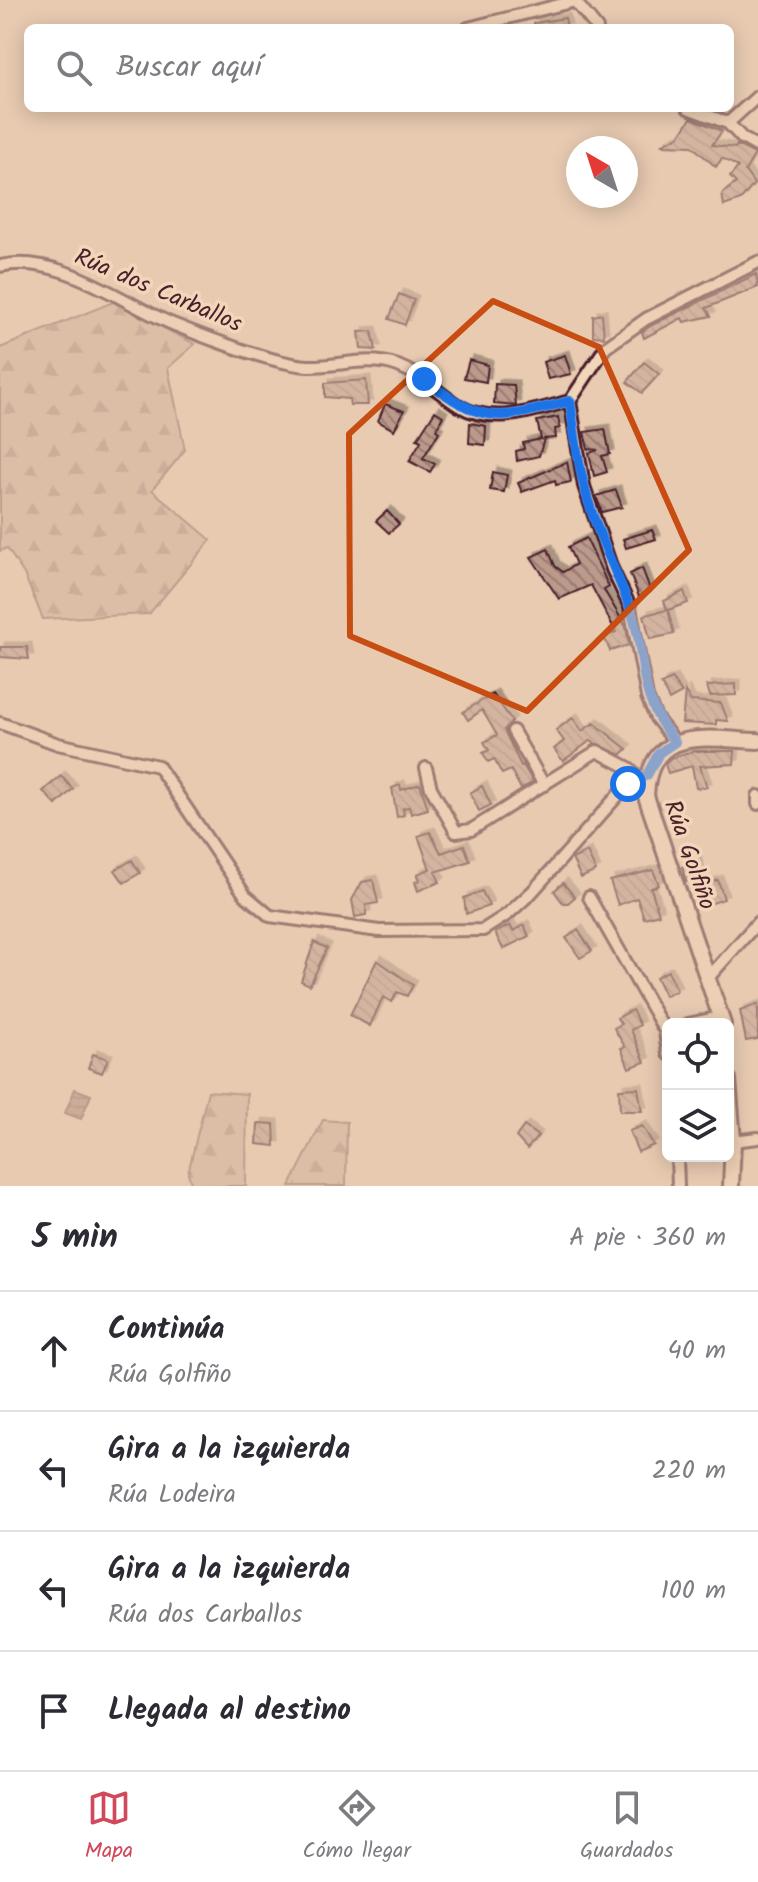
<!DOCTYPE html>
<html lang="es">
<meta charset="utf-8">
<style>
body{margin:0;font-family:Kalam,sans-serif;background:#f7f7f7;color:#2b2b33}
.controls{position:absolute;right:24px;bottom:24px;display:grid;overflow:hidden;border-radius:12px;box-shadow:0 4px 20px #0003}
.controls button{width:72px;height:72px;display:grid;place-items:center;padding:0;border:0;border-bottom:2px solid #e1e1e2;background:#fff;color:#2b2b33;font:40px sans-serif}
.compass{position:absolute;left:566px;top:136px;width:72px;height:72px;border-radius:50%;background:#fff;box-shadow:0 4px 20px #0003;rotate:321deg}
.stop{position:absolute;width:24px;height:24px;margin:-18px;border:6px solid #1a73e8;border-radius:50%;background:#fff}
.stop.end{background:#1a73e8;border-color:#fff;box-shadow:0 2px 8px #0008}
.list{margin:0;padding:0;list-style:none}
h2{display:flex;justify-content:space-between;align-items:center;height:104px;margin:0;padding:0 32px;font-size:34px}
h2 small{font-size:26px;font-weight:400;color:#7c7c81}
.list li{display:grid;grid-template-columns:52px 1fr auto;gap:24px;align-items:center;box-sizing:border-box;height:120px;padding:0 32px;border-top:2px solid #e1e1e2}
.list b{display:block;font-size:30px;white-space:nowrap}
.list p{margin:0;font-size:26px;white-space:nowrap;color:#7c7c81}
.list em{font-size:26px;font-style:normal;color:#7c7c81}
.icon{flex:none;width:44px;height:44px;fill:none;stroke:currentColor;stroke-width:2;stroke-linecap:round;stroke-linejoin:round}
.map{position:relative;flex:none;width:758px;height:1186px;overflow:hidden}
.search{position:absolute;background:#fff;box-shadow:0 4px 20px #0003;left:24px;right:24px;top:24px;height:88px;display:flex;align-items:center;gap:20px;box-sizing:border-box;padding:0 28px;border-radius:12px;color:#7c7c81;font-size:30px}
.sheet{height:584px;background:#fff}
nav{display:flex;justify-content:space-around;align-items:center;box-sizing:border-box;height:112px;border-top:2px solid #e1e1e2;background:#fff;font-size:22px;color:#7c7c81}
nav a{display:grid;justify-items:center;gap:4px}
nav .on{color:#d1495b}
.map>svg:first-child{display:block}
.forest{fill:url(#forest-firs);stroke:#8c6662;stroke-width:2}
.water{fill:url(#water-rules);stroke:#845d5b;stroke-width:2}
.building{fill:url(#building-back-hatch);stroke:#4a1f2b;stroke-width:2;filter:url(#shadow)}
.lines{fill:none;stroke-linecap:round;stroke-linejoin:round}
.street-casing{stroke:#4a1f2b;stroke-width:16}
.secondary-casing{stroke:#4a1f2b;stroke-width:20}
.street{stroke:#f2d6b9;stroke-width:10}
.secondary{stroke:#f2d6b9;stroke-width:14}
.route{stroke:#1a73e8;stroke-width:10}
.marked{fill:none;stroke:#c84d12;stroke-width:6;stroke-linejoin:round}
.labels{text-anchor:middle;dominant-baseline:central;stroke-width:7;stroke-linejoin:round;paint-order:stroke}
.street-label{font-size:24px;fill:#4a1f2b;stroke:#f2d6b9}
</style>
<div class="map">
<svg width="758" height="1186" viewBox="0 0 758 1186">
<defs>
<pattern id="forest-firs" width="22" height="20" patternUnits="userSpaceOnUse" patternTransform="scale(2)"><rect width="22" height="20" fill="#ceae9a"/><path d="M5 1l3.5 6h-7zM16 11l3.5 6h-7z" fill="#a98d7e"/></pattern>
<pattern id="water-rules" width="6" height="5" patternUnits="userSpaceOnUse" patternTransform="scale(2)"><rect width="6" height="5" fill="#aa877b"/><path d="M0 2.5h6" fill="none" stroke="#8c6e65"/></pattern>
<pattern id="building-back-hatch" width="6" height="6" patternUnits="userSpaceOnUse" patternTransform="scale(2)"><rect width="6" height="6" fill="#bb9a8c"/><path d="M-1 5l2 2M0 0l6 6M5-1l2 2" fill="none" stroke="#9a7d73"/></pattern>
<filter id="shadow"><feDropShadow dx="4.5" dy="-4.5" stdDeviation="0" flood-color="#0004"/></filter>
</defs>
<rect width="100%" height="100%" fill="#e8cbb1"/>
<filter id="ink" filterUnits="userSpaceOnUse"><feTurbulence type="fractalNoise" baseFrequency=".0125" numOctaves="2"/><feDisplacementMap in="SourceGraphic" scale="16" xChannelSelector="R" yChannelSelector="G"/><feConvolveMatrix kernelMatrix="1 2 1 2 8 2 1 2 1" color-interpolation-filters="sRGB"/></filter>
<g filter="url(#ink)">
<path class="forest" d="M113 302 195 344 168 368 185 450 152 490 211 540 149 614 43 619 24 574 7 548 0 551V348Z
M208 1091 247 1094 246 1186H192L188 1173Z
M323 1120 347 1122 346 1186H290Z"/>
<path class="water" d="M75 1089 91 1095 81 1119 65 1113Z"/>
<path class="building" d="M565 18 567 28H534V23Z
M691 118 722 131 712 145 735 148 737 145 755 154 745 171 754 184 741 200 724 206 722 194 736 183 730 177 738 167 722 158 716 167 692 146 661 145 679 136Z
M756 274 758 287 706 308 711 316 684 322 682 318 644 338 642 332 650 326Z
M399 294 414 300 405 325 389 319Z
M602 314 604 337 593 336V316Z
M372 331 376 350 361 349 359 332Z
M565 355 571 374 548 379 543 362Z
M469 360 488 365 486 382 464 378Z
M644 362 659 374 642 393 627 382Z
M366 380 368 405H350L349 399 325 397V383Z
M495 384 514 385 516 406 494 404Z
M385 404 404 411 394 430 378 421Z
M435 411 443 416 436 430 439 432 423 458 435 464 430 472 409 461 421 441 417 439Z
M558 417 560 428 555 429 556 438 544 439 539 456 517 461 516 451 524 449 523 443 541 439 537 421Z
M470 423 486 426 485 445 469 443Z
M605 429 610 454 602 456 607 472 594 476 589 453 598 450 588 449 584 432Z
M567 462 571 482 556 485 555 480 522 492 518 483Z
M493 472 507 475 504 492 490 490Z
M616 490 622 507 602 512 596 496Z
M387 511 399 524 389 533 376 521Z
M652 530 656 539 626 548 623 539Z
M586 538 609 587 604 590 626 627 629 645 610 651 604 637 616 632 591 585 559 599 531 557 548 549 555 566 563 572 576 564 568 547Z
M642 568 651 592 639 597 630 574Z
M684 591 688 603 668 610 674 634 650 639 644 615 667 610 664 601Z
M0 647H27L29 659 0 657Z
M672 679 682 693 669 700 661 684Z
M736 684V695L710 696 707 686Z
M685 691 691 701 721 703 728 721 716 720V725L682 723Z
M493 694 512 721 504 730 521 766 523 765 533 782 521 789 511 770 502 774 494 759 488 762 483 753 489 750 484 742 497 735 482 710 468 720 463 712Z
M573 718 582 731 594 723 627 749 621 755 590 741 563 761 554 749 564 741 556 730Z
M694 751H735L734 764 700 766 707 787 696 788 692 766 668 773 665 764 672 758Z
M61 776 73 789 56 805 43 791Z
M420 784 428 809 411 814 409 807 403 808 404 815 397 817 392 788 400 785 401 790Z
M482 786 491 805 479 811 470 793Z
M430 832 441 853 464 845 470 861 435 872 440 882 418 891 415 882 420 880 417 874 430 869 418 836Z
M587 852 596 871 581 878 572 859Z
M132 860 140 873 124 883 115 870Z
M696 860 701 876 686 882 682 867Z
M653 870 659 885 651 888 659 914 644 918 637 898 618 905 610 881Z
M373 880 378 903 366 905V915L355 917 352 900 362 882Z
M718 880 724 899 704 906 697 887Z
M563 883 575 897 568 903H563L554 891Z
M482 891 489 906 466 914 464 898Z
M510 925 513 931 524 925 529 936 503 949 495 933Z
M578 930 592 951 580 958 566 938Z
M314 942 327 948 310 985 301 981Z
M377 960 413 985 407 996 397 992 392 1002 383 997 370 1026 350 1015Z
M668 971 677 991 665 996 656 977Z
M758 1004V1039L746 1041 740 1011Z
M632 1010 640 1025 631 1030 645 1062 629 1068 621 1048 625 1047 614 1028 621 1024 617 1018Z
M93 1054 108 1059 102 1073 88 1068Z
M638 1088 642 1111H620L619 1089Z
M258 1123 274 1124 275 1146 257 1144Z
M524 1126 538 1136 527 1149 516 1137Z
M642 1126 654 1145 638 1152 629 1131Z"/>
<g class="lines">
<defs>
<path id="street" d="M574 0 597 28
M468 28 575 1
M688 108 728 123 742 138 758 147
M728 123 758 96
M0 266C59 252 123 304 175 325 207 338 275 364 308 366 339 367 367 355 398 366 422 375 438 393 459 406 494 426 535 410 570 401
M0 723 58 744 158 766 245 895 270 916 379 931 483 930 508 914 532 892 628 784 647 775
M513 731 544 785
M675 742 656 718 647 697 630 607 612 569 584 486 570 401 605 348 646 319 758 262
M426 768 431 788 456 832 471 830 597 751 629 768 637 777
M758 796V804
M589 897 665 1031 668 1054
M708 978 758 922
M688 1024 721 1017
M733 1141 758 1138
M677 1156 678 1186"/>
<path id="secondary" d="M723 1024 646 796C649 725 706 739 758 741
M728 1079 733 1141 731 1186"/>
</defs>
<use href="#street" class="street-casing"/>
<use href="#secondary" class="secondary-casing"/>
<use href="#street" class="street"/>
<use href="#secondary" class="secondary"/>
</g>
</g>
<g class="lines" filter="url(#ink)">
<path class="route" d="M424 379C486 426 497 420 570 401 574 429 577 458 584 485 594 527 614 566 629 605 650 660 632 689 675 742L659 753 647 775 628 784"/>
</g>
<path d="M0 0H758V1186H0ZM493 301 599 347 689 550 527 711 350 636 349 434Z" fill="#e8cbb1" fill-opacity=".55" fill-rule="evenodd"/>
<path class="marked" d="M493 301 599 347 689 550 527 711 350 636 349 434Z"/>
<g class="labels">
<g class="street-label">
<text transform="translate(158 291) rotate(23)">Rúa dos Carballos</text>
<text transform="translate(689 855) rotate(71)">Rúa Golfiño</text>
</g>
</g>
</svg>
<div class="controls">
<button><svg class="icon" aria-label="locate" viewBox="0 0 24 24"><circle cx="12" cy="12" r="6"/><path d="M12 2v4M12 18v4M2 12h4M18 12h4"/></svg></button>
<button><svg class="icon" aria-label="layers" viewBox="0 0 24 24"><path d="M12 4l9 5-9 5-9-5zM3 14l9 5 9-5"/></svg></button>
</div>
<svg class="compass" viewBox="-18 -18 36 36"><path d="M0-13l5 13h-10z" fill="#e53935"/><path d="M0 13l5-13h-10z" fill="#7c7c81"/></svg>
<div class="stop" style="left:628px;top:784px"></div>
<div class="stop end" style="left:424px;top:379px"></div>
<div class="search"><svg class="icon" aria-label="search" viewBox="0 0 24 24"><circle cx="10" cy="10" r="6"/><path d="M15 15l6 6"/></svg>Buscar aquí</div>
</div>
<section class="sheet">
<h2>5 min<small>A pie · 360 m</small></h2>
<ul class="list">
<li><svg class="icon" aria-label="ahead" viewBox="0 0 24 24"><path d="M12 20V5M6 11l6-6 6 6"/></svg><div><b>Continúa</b><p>Rúa Golfiño</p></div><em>40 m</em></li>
<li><svg class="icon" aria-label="left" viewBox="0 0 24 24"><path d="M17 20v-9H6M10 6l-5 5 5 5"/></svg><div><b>Gira a la izquierda</b><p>Rúa Lodeira</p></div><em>220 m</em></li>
<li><svg class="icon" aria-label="left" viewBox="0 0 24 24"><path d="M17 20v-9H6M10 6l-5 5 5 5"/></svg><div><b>Gira a la izquierda</b><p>Rúa dos Carballos</p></div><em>100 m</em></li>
<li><svg class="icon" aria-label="arrive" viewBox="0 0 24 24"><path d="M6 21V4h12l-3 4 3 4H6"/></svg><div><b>Llegada al destino</b></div></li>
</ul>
</section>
<nav>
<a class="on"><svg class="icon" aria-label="map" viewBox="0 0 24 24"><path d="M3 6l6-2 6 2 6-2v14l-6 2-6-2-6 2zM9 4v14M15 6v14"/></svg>Mapa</a>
<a><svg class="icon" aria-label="directions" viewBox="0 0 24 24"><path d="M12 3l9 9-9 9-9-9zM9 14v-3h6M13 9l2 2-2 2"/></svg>Cómo llegar</a>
<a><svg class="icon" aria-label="saved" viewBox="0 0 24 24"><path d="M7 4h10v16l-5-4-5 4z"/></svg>Guardados</a>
</nav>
